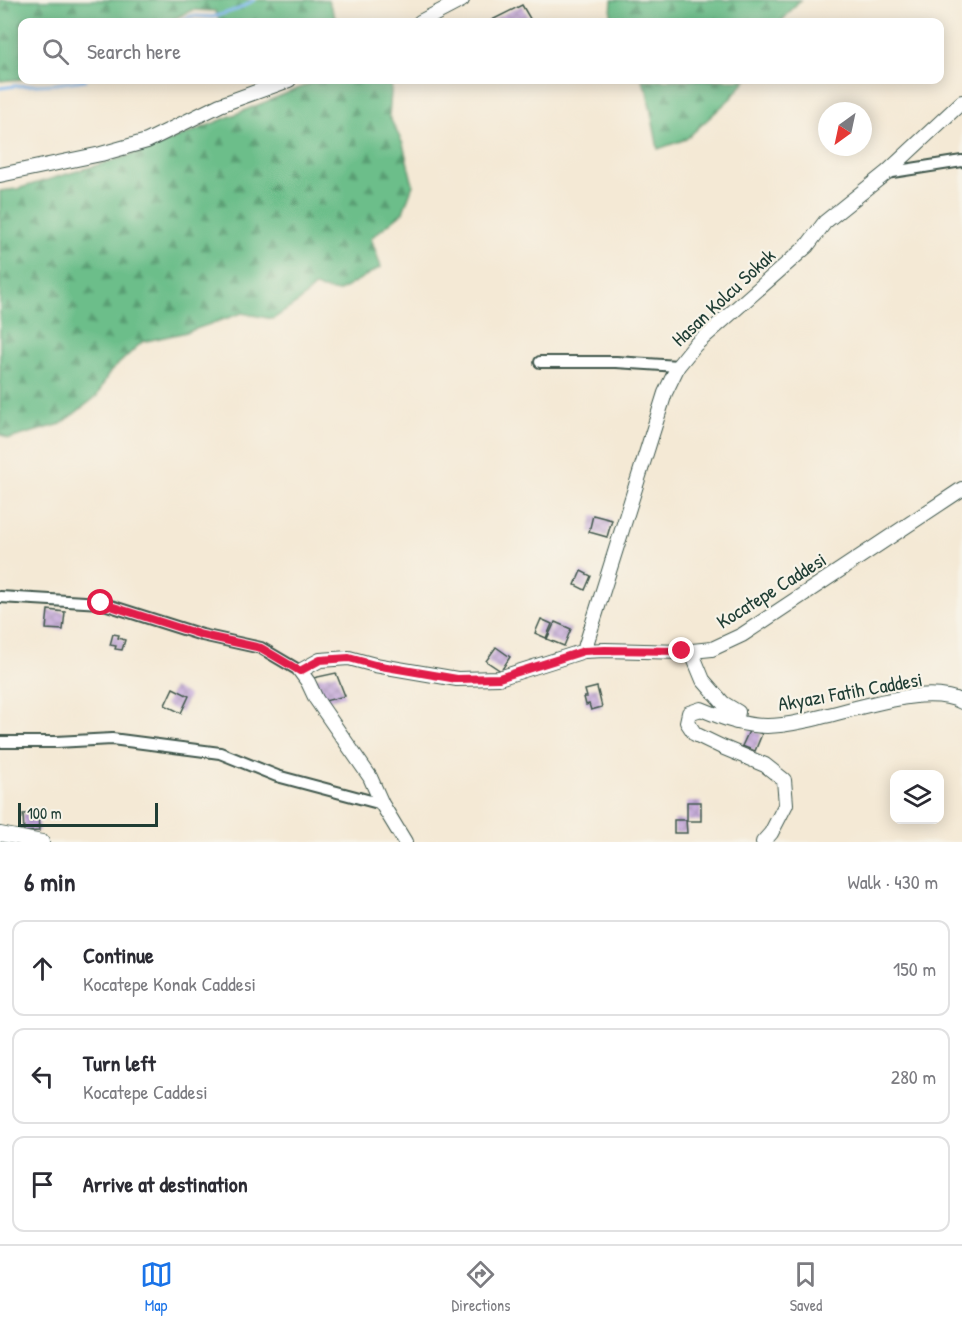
<!DOCTYPE html>
<meta charset="utf-8">
<style>
body{margin:0;font-family:"Patrick Hand",sans-serif;background:#f7f7f7;color:#2b2b33}
.controls{position:absolute;right:18px;bottom:18px;display:grid;overflow:hidden;border-radius:12px;box-shadow:0 3px 15px #0003}
.controls button{width:54px;height:54px;display:grid;place-items:center;padding:0;border:0;border-bottom:2px solid #e1e1e2;background:#fff;color:#2b2b33;font:30px sans-serif}
.compass{position:absolute;left:818px;top:102px;width:54px;height:54px;border-radius:50%;background:#fff;box-shadow:0 3px 15px #0003;rotate:213deg}
.scale{position:absolute;left:18px;bottom:15px;width:140px;box-sizing:border-box;padding-left:6px;border:3px solid #1f3d34;border-top:0;font-size:16px;line-height:21px;white-space:nowrap;color:#1f3d34;-webkit-text-stroke:4px #f7f3e8;paint-order:stroke}
.stop{position:absolute;width:18px;height:18px;margin:-14px;border:4px solid #e11d48;border-radius:50%;background:#fff}
.stop.end{background:#e11d48;border-color:#fff;box-shadow:0 2px 6px #0008}
.list{margin:0;padding:0;list-style:none}
h2{display:flex;justify-content:space-between;align-items:center;height:78px;margin:0;padding:0 24px;font-size:26px}
h2 small{font-size:20px;font-weight:400;color:#7c7c81}
.list li{display:grid;grid-template-columns:39px 1fr auto;gap:18px;align-items:center;box-sizing:border-box;height:96px;margin:0 12px 12px;padding:0 12px;border:2px solid #e1e1e2;border-radius:12px}
.list b{display:block;font-size:22px;white-space:nowrap}
.list p{margin:0;font-size:20px;white-space:nowrap;color:#7c7c81}
.list em{font-size:20px;font-style:normal;color:#7c7c81}
.icon{flex:none;width:33px;height:33px;fill:none;stroke:currentColor;stroke-width:2;stroke-linecap:round;stroke-linejoin:round}
.map{position:relative;flex:none;width:962px;height:842px;overflow:hidden}
.search{position:absolute;background:#fff;box-shadow:0 3px 15px #0003;left:18px;right:18px;top:18px;height:66px;display:flex;align-items:center;gap:15px;box-sizing:border-box;padding:0 21px;border-radius:12px;color:#7c7c81;font-size:22px}
.sheet{height:402px;background:#fff}
nav{display:flex;justify-content:space-around;align-items:center;box-sizing:border-box;height:84px;border-top:2px solid #e1e1e2;background:#fff;font-size:16px;color:#7c7c81}
nav a{display:grid;justify-items:center;gap:3px}
nav .on{color:#1a73e8}
.map>svg:first-child{display:block}
.forest{fill:url(#forest-firs);stroke:#467e5f;stroke-width:1.5}
.lines{fill:none;stroke-linecap:round;stroke-linejoin:round}
.stream{stroke:#82baf2;stroke-width:3}
.building{fill:url(#building-cross-hatch)}
.street-casing{stroke:#3f574c;stroke-width:14}
.secondary-casing{stroke:#3f574c;stroke-width:16}
.street{stroke:#fff;stroke-width:10}
.secondary{stroke:#fff;stroke-width:14}
.route{stroke:#e11d48;stroke-width:8}
.labels{text-anchor:middle;dominant-baseline:central;stroke-width:4.5;stroke-linejoin:round;paint-order:stroke}
.street-label{font-size:20px;fill:#1f3d34;stroke:#f7f3e8}
</style>
<div class="map">
<svg width="962" height="842" viewBox="0 0 962 842">
<defs>
<pattern id="forest-firs" width="22" height="20" patternUnits="userSpaceOnUse" patternTransform="scale(1.5)"><rect width="22" height="20" fill="#6cbe8a"/><path d="M5 1l3.5 6h-7zM16 11l3.5 6h-7z" fill="#589c72"/></pattern>
<pattern id="building-cross-hatch" width="8" height="8" patternUnits="userSpaceOnUse" patternTransform="scale(1.5)"><rect width="8" height="8" fill="#c0a1d9"/><path d="M0 0l8 8M0 8l8-8" fill="none" stroke="#9b84b1"/></pattern>
</defs>
<rect width="100%" height="100%" fill="#f7f3e8"/>
<filter id="ink" filterUnits="userSpaceOnUse"><feTurbulence type="fractalNoise" baseFrequency=".0167" numOctaves="2"/><feDisplacementMap in="SourceGraphic" scale="12" xChannelSelector="R" yChannelSelector="G"/><feConvolveMatrix kernelMatrix="1 2 1 2 8 2 1 2 1" color-interpolation-filters="sRGB"/></filter>
<filter id="wash" filterUnits="userSpaceOnUse"><feTurbulence type="fractalNoise" baseFrequency=".008" numOctaves="4" result="noise"/><feDisplacementMap in="SourceGraphic" scale="24" xChannelSelector="R" yChannelSelector="G"/><feGaussianBlur stdDeviation="1.35" result="paint"/><feColorMatrix in="noise" values="0 0 0 0 0 0 0 0 0 0 0 0 0 0 0 0 0 1.4 0 .05"/><feComposite in="paint" operator="in"/></filter>
<g filter="url(#wash)">
<rect width="100%" height="100%" fill="#f4e9d5"/>
<path class="forest" d="M0 0H328L337 22H220L215 11 192 10 168 22H22V79L0 81Z
M612 0H802L799 1 781 22H615L611 15Z
M319 80H392L389 116 403 144 413 185 403 212 371 238 381 267 338 292 314 287 300 301 273 319 242 313 187 332 142 342 109 373 97 396 61 424 9 439 0 434V191L17 189 148 150Z
M642 80H746L732 97 686 139 658 149 647 91Z"/>
<g class="lines">
<path class="stream" d="M178 22 191 16 213 17 239 9 254 0
M0 88 15 86 56 84 85 80"/>
</g>
<g id="blocks">
<path class="building" d="M522 5 532 22H488Z
M593 515 612 520 607 537 589 532Z
M581 571 591 576 585 590 575 585Z
M48 610 65 612 63 630 46 629Z
M541 619 552 624 546 638 535 633Z
M555 622 571 629 564 646 547 639Z
M113 634 119 635 118 638 125 640 122 650 115 649 116 646 110 645Z
M496 647 510 657 501 671 486 661Z
M336 673 345 696 325 701 317 692 313 678Z
M597 687 602 707 591 710 589 704 586 705 584 697H587L585 690Z
M173 688 189 696 181 713 165 705Z
M750 729 762 734 755 751 742 746Z
M687 802H701V821H687Z
M38 813 39 831 24 832 23 814Z
M674 820H686L687 833H674Z"/>
</g>
</g>
<g filter="url(#ink)">
<use href="#blocks" fill-opacity="0" stroke="#3f574c" stroke-width="1.5"/>
<g class="lines">
<defs>
<path id="street" d="M886 173 962 161
M540 362H616L678 366
M0 597 101 603 202 635 261 648 300 671
M0 742H56L112 739 220 753 277 776 382 804"/>
<path id="secondary" d="M420 22 462 0
M0 175 101 154 147 141 220 105 289 80
M584 651 665 393 678 366 695 345 807 246 825 222 886 173 962 102
M691 651 703 680 723 703 738 712 736 722
M0 834 42 842
M405 842 382 804 370 777 316 699 308 682 300 671 320 660 349 658 375 665 457 679 499 678 584 651 605 650 682 652 712 649 742 635 962 489
M763 842 771 833 786 804 784 780 765 765 722 747 695 734 687 722 689 713 701 709C723 718 743 726 767 726 820 726 918 678 962 702"/>
</defs>
<use href="#street" class="street-casing"/>
<use href="#secondary" class="secondary-casing"/>
<use href="#street" class="street"/>
<use href="#secondary" class="secondary"/>
</g>
</g>
<g class="lines" filter="url(#ink)">
<path class="route" d="M101 603 202 635 261 648 300 671 320 660 349 658 375 665 457 679 499 678 584 651 605 650 682 651"/>
</g>
<g class="labels">
<g class="street-label">
<text transform="translate(723 297) rotate(-43)">Hasan Kolcu Sokak</text>
<text transform="translate(771 590) rotate(-32)">Kocatepe Caddesi</text>
<text transform="translate(850 691) rotate(-10)">Akyazı Fatih Caddesi</text>
</g>
</g>
</svg>
<div class="controls">
<button><svg class="icon" aria-label="layers" viewBox="0 0 24 24"><path d="M12 4l9 5-9 5-9-5zM3 14l9 5 9-5"/></svg></button>
</div>
<svg class="compass" viewBox="-18 -18 36 36"><path d="M0-13l5 13h-10z" fill="#e53935"/><path d="M0 13l5-13h-10z" fill="#7c7c81"/></svg>
<div class="scale">100 m</div>
<div class="stop" style="left:101px;top:603px"></div>
<div class="stop end" style="left:682px;top:651px"></div>
<div class="search"><svg class="icon" aria-label="search" viewBox="0 0 24 24"><circle cx="10" cy="10" r="6"/><path d="M15 15l6 6"/></svg>Search here</div>
</div>
<section class="sheet">
<h2>6 min<small>Walk · 430 m</small></h2>
<ul class="list">
<li><svg class="icon" aria-label="ahead" viewBox="0 0 24 24"><path d="M12 20V5M6 11l6-6 6 6"/></svg><div><b>Continue</b><p>Kocatepe Konak Caddesi</p></div><em>150 m</em></li>
<li><svg class="icon" aria-label="left" viewBox="0 0 24 24"><path d="M17 20v-9H6M10 6l-5 5 5 5"/></svg><div><b>Turn left</b><p>Kocatepe Caddesi</p></div><em>280 m</em></li>
<li><svg class="icon" aria-label="arrive" viewBox="0 0 24 24"><path d="M6 21V4h12l-3 4 3 4H6"/></svg><div><b>Arrive at destination</b></div></li>
</ul>
</section>
<nav>
<a class="on"><svg class="icon" aria-label="map" viewBox="0 0 24 24"><path d="M3 6l6-2 6 2 6-2v14l-6 2-6-2-6 2zM9 4v14M15 6v14"/></svg>Map</a>
<a><svg class="icon" aria-label="directions" viewBox="0 0 24 24"><path d="M12 3l9 9-9 9-9-9zM9 14v-3h6M13 9l2 2-2 2"/></svg>Directions</a>
<a><svg class="icon" aria-label="saved" viewBox="0 0 24 24"><path d="M7 4h10v16l-5-4-5 4z"/></svg>Saved</a>
</nav>
